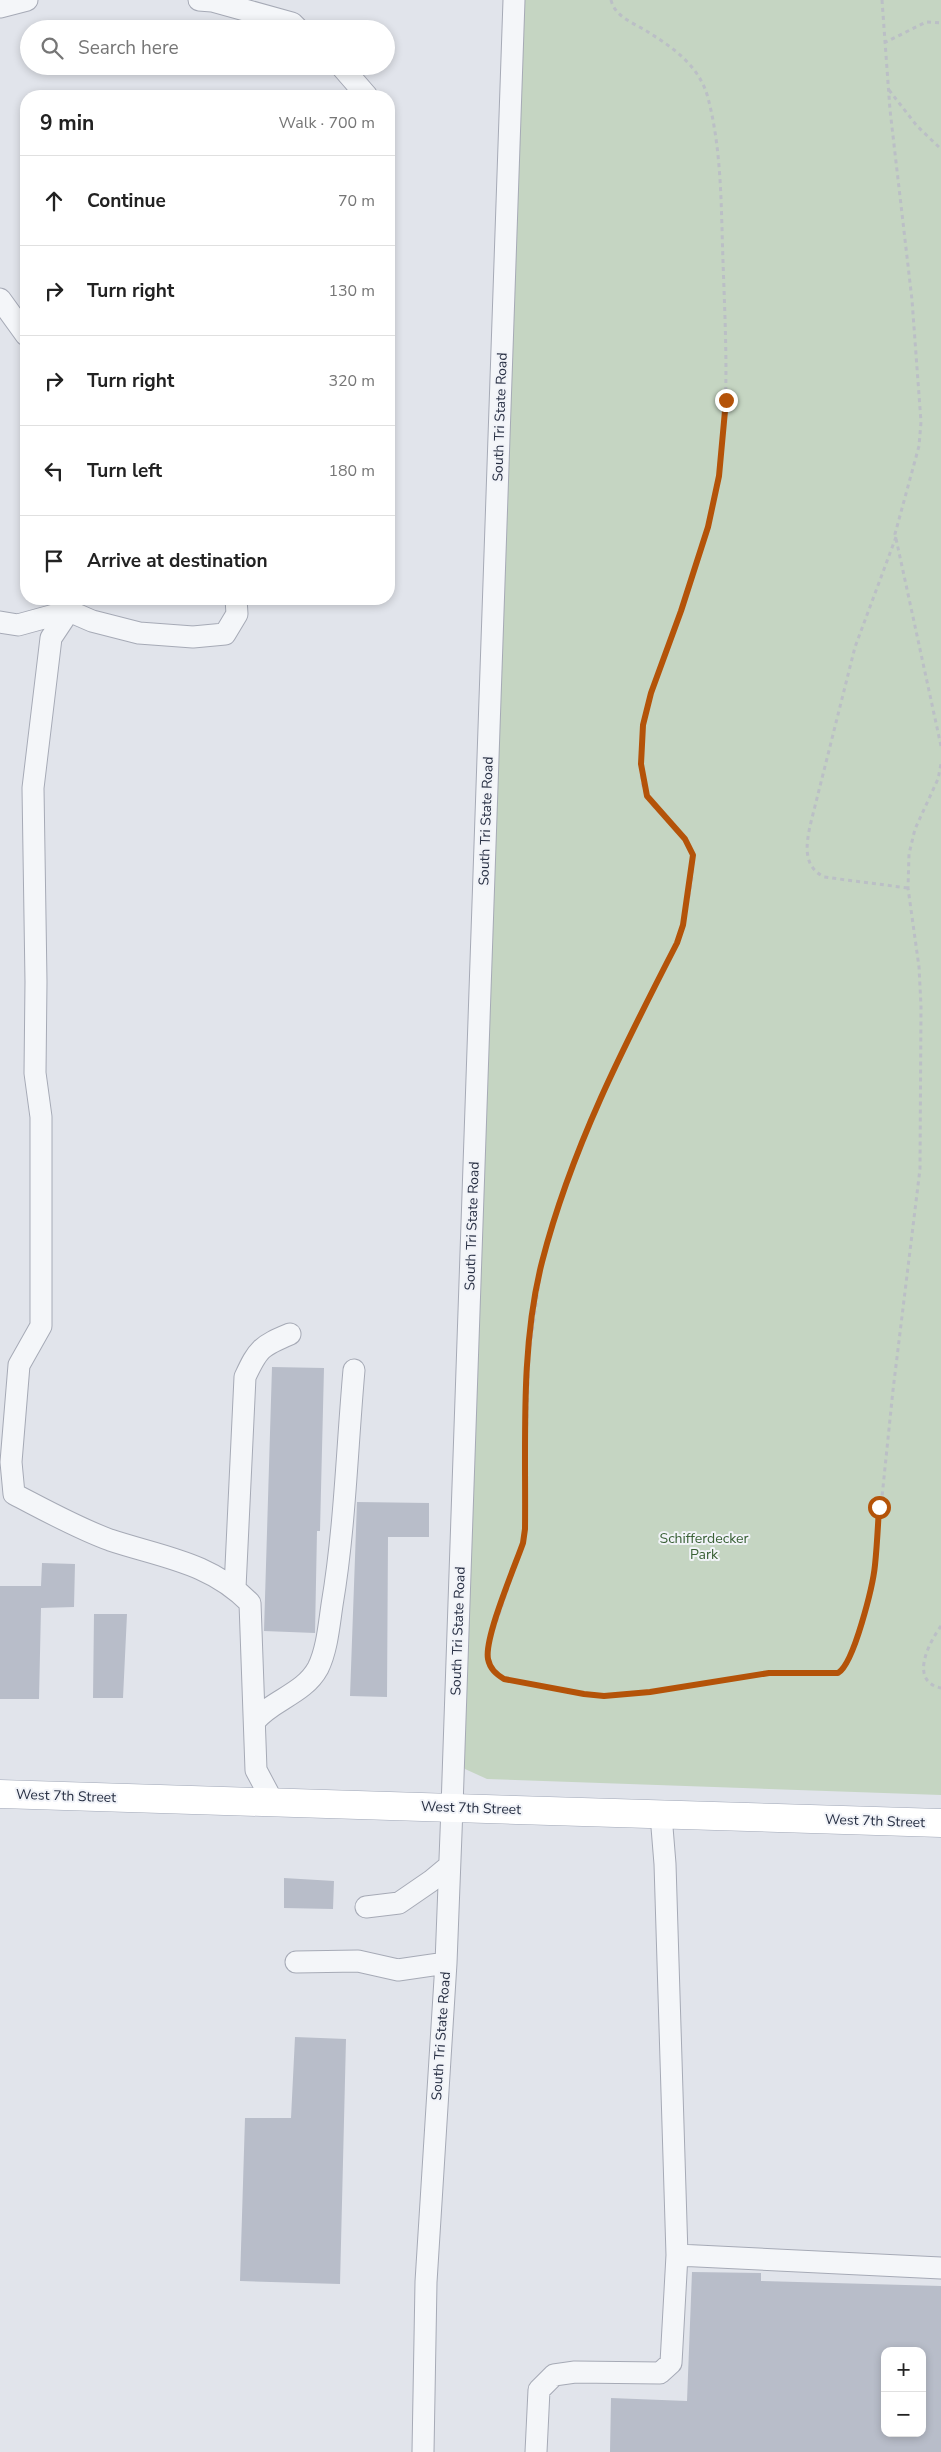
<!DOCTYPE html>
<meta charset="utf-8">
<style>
body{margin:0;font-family:"Nunito Sans",sans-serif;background:#f2f2f2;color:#222}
.controls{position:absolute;right:15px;bottom:15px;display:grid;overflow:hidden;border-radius:10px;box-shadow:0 2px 8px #0003}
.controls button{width:45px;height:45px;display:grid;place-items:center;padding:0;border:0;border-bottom:1px solid #e0e0e0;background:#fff;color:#222;font:25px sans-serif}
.stop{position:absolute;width:15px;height:15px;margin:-11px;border:4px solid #b45309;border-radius:50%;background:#fff}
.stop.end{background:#b45309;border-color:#fff;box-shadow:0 1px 5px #0008}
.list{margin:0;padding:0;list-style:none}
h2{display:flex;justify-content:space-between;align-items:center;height:65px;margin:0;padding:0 20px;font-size:21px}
h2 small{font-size:16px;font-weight:400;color:#767676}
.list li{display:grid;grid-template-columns:32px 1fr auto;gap:15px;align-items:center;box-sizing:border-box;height:90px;padding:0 20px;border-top:1px solid #e0e0e0}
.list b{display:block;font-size:19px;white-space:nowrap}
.list em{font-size:16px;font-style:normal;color:#767676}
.icon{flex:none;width:28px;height:28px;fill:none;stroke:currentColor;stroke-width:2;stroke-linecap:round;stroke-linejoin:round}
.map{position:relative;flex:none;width:941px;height:2452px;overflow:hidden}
.search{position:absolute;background:#fff;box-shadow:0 2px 8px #0003;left:20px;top:20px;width:375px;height:55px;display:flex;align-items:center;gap:12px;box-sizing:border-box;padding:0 18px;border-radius:28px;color:#767676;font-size:19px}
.panel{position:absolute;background:#fff;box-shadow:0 2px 8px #0003;left:20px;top:90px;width:375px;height:515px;border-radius:20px}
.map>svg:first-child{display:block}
.green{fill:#c5d5c2}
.building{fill:#b8bdc9;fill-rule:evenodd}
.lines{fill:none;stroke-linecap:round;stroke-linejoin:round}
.minor-casing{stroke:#a6aab6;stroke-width:23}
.major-casing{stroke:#a0a7b7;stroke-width:29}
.path{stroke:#bbbfc6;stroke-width:3;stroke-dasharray:4 4;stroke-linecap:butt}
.minor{stroke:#f4f6f9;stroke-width:21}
.major{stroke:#fff;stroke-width:28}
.route{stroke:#b45309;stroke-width:6}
.labels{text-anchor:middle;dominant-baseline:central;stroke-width:4;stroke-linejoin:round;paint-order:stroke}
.street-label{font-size:14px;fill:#283044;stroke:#f1f3f8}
.park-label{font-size:14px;fill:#396035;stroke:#f1f3f8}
</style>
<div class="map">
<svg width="941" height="2452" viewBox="0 0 941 2452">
<rect width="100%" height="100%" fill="#e1e4eb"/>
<path class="green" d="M520 0H941V1795L487 1779 465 1769 459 1760Z"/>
<path class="building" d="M272 1367 324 1368 320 1531H317L315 1633 264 1631Z
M357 1502 429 1503V1537H388L387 1697 350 1696Z
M42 1563 75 1564 74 1607 41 1608 39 1699H0V1586H41Z
M94 1614H127L123 1698H93Z
M284 1878 334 1881 333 1909 284 1908Z
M295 2037 346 2039 340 2284 240 2281 245 2118H291Z
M692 2272 761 2273V2281L941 2286V2452H610L611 2398 687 2401ZM885 2351H922V2433H885Z"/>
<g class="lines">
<defs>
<path id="minor" d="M199 0 212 1 292 23 298 29
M0 7 27 0
M341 66 367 96
M0 299 26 335
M73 599 69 611 51 638 33 788 36 982 35 1073 41 1117V1326L19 1365 11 1462 14 1494C45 1510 77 1528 110 1540 161 1557 210 1562 250 1603L256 1770 273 1802
M0 622 18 625 69 611 92 621 139 633 193 637 225 634 237 614 236 599
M235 1588 245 1377C258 1349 261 1346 290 1334
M255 1721C272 1700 304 1694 318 1668 327 1650 329 1625 332 1605 345 1528 347 1448 354 1370
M366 1907 399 1903 431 1881 449 1866
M296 1962 358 1961 398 1970 446 1963
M677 2255 941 2268
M423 2452 426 2282 446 1963 452 1807 514 0
M536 2452 539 2390 554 2375 575 2372 660 2373 671 2363 677 2255 665 1864 661 1815"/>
<path id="major" d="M0 1794 941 1823"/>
</defs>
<use href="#minor" class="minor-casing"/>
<use href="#major" class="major-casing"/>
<path class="path" d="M611 0C615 17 634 23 648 32 674 48 700 67 708 98 722 151 721 208 723 261 726 350 732 440 708 527 698 564 684 602 671 638 658 674 643 708 641 747 641 763 639 782 647 797 659 818 685 828 692 852 697 870 683 924 677 943L592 1114 572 1166 542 1262 529 1355 523 1543 487 1650C488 1664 492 1673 504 1679L584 1694 604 1696 650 1692 769 1673H838C855 1663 871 1587 875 1565L893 1390 920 1169 921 1006 919 967 908 888 909 854 915 829 938 779 941 764
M882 0 890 110 912 300 921 422 919 446 895 534 941 746
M884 43 926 22 941 23
M889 90 917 126 941 149
M896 537 855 647 810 826C806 846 803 866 824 877L908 888
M941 1626C930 1641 908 1681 941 1688"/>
<use href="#minor" class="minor"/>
<use href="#major" class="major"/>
</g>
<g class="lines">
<path class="route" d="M726 400 719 476 708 527 681 611 651 693 643 725 641 764 647 796 685 839 693 855 683 925 677 943C624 1046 571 1149 542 1262 520 1348 526 1441 525 1529L523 1543C515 1566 484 1638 488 1659 490 1669 496 1674 504 1679L584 1694 604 1696 650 1692 769 1673H838C854 1664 873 1585 875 1565 877 1546 878 1526 879 1507"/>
</g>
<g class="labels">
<g class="street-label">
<text transform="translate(500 417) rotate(-88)">South Tri State Road</text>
<text transform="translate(486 821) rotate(-88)">South Tri State Road</text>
<text transform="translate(472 1226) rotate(-88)">South Tri State Road</text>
<text transform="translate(458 1631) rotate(-88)">South Tri State Road</text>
<text transform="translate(66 1796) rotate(2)">West 7th Street</text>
<text transform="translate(471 1808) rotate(2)">West 7th Street</text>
<text transform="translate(875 1821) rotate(2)">West 7th Street</text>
<text transform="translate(441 2036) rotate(-86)">South Tri State Road</text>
</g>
<g class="park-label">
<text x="704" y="1538">Schifferdecker<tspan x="704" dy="16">Park</tspan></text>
</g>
</g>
</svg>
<div class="controls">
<button>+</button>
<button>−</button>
</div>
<div class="stop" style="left:879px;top:1507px"></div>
<div class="stop end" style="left:726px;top:400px"></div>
<div class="search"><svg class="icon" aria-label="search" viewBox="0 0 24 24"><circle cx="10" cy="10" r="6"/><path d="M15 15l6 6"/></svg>Search here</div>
<section class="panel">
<h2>9 min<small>Walk · 700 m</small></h2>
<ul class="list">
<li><svg class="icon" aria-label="ahead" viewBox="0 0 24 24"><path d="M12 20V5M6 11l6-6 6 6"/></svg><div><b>Continue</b></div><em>70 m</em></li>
<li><svg class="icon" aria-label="right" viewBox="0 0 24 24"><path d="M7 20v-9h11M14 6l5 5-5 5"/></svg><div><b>Turn right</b></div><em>130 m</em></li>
<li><svg class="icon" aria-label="right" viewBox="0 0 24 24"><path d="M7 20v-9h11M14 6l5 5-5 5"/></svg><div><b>Turn right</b></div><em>320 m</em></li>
<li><svg class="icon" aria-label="left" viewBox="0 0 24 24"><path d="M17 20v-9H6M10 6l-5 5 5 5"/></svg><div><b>Turn left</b></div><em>180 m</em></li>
<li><svg class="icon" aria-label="arrive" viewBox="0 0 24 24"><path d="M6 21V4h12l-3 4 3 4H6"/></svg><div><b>Arrive at destination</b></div></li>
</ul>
</section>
</div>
